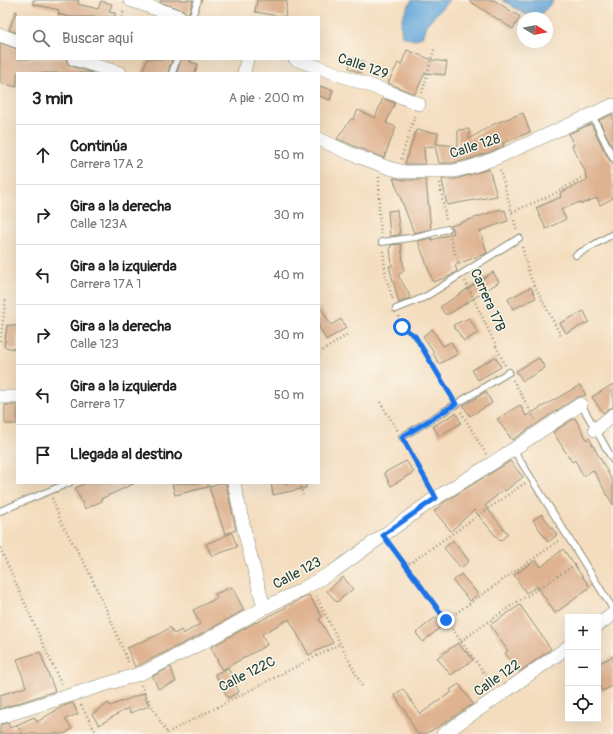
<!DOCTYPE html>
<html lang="es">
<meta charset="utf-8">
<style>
body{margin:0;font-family:Pangolin,sans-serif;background:#f2f2f2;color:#222}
.controls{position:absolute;right:12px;bottom:12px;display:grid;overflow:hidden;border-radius:0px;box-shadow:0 4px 16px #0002}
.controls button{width:36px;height:36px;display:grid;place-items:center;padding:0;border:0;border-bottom:1px solid #e0e0e0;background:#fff;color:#222;font:20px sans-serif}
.compass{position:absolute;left:517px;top:12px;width:36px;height:36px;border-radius:50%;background:#fff;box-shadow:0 4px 16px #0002;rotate:100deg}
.stop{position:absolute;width:12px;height:12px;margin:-9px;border:3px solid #1a73e8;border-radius:50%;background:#fff}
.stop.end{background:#1a73e8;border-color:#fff;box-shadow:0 1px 4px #0008}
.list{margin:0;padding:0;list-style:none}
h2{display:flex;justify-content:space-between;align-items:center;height:52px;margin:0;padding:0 16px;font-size:17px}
h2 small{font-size:13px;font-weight:400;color:#767676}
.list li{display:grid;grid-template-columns:26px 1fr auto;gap:12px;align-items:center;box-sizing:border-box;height:60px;padding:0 16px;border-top:1px solid #e0e0e0}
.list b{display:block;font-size:15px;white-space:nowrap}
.list p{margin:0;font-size:13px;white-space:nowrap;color:#767676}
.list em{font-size:13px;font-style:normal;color:#767676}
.icon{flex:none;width:22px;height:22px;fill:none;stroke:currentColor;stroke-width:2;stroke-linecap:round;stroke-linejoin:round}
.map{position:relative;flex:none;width:613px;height:734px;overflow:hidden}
.search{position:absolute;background:#fff;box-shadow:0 4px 16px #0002;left:16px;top:16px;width:304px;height:44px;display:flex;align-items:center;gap:10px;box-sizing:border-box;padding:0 14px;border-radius:0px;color:#767676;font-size:15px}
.panel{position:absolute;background:#fff;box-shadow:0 4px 16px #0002;left:16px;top:72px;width:304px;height:412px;border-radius:0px}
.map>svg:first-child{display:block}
.water{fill:#66a8da;stroke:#427287}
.building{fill:#dfb391}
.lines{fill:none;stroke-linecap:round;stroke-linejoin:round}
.lane-casing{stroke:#8a8d79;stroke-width:8}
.street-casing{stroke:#8a8d79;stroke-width:14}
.path{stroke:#8a8d79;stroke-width:2.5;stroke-dasharray:1 3;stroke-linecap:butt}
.lane{stroke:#fff;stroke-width:6}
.street{stroke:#fff;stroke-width:13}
.route{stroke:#1a73e8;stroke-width:5}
.labels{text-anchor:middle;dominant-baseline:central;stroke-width:3;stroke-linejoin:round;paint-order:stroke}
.street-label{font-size:14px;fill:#1f3d34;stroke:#fbf7ec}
</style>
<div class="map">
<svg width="613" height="734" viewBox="0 0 613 734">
<rect width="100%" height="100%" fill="#fbf7ec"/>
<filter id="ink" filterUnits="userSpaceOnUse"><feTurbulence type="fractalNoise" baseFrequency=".025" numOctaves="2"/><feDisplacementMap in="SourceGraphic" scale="8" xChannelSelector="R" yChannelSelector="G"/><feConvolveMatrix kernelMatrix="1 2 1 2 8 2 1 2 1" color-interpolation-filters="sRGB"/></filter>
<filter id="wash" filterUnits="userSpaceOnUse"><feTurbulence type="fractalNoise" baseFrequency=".012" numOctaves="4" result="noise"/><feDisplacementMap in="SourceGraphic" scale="16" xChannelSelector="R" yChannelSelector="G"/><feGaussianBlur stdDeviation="0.9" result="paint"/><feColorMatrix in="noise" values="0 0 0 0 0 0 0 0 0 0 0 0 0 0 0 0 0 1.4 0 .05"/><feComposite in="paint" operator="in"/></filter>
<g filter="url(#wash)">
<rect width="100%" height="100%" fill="#f4ddbe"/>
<path class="water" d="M412 0H449L426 25 422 37 413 40 402 36C399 18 403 15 412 0Z
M502 0H554L540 15H527Z"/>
<g id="blocks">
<path class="building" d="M33 0H79L78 4 98 9 101 1 112 4 109 12 115 13V17H70L58 14 59 10 33 4Z
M161 0H193L188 15 183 10 160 2Z
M257 0H287L285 17 255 12Z
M468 0H494L520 17 513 29Z
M16 11H17V33L9 30Z
M0 43 17 49V59H66L68 64 71 66 93 73H17V87L0 83Z
M407 50 432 60 447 62 445 75 425 73 415 94 388 83 398 63 401 65Z
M352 57 364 62 360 73 349 68Z
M147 59H172L168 73H142Z
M181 59H191L190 62 198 64 195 73H177Z
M319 86 333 90 330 100 319 96Z
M383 98 395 103 386 123 396 127 384 158 337 139 351 119 353 120 358 110 375 118Z
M523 113 530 132 503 143 504 146 493 151 469 159 453 163H439L435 146 424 147 425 164H405L416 130 438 133 436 144 458 146V130L469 129V139L496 123Z
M613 114V148L599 120Z
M591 124 609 160 613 162V198L600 205 597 198 581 204 580 202 561 210 566 219 546 229 536 208 561 197 560 193 588 179 585 174 586 173 572 146 574 145 568 134Z
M489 169 497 196 447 205 442 179H456Z
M393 178 405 180H426L431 229 414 233Z
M501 209 502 211 505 210 508 221 480 231 487 253 455 265 457 271 450 276 433 282 418 241 432 238V240L454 233 451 226Z
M397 210 400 235 390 236 388 211Z
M401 244 404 271 398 275 408 292 410 298 399 303 389 266H392L390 247H391V245Z
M493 272 499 282 449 314H445L440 307Z
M531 287 536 298 513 309 508 299Z
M319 305 331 325 341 319 346 328 326 340 319 327Z
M584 311 589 322 566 333 560 323Z
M469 318 478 333 464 341 453 325Z
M7 325 17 326V349L4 347Z
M432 329 443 346 451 342 458 354 439 364 433 353 434 352 423 336Z
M495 357 501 367 478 380 472 370Z
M539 358 545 368 523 381 516 371Z
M613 384V407L608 409 603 413 592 397Z
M580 385 586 395 577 397 512 440 497 419 520 405 526 416Z
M486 392 492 403 470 416 463 406Z
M5 405H17V424H5Z
M456 413 461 423 439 436 433 426Z
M575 418 587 440 589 438 613 482V505L593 470 583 476 575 460 572 462 553 432Z
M406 461 414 472 391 486 384 473Z
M510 461 523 477 505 491 504 489 485 506 508 534 500 541 474 510 451 531 434 511 443 503Z
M86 483H135L101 499 102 501 85 509 75 488Z
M172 483H208V487L175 495Z
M219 483H226L236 530 225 534 209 487Z
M271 483H306V488L273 495Z
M542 514 557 535 548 542 533 520Z
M232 533 237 547 212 556 206 544Z
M453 541 469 561 461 568 444 548Z
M563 549 590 587 572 601 555 613 537 586 526 593 514 575 536 560 541 567Z
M461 574 478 594 470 601 453 581Z
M343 577 353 589 337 602 327 591Z
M232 587 244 610 198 636 135 667 127 648 160 634 170 627 174 634 181 630 183 634 200 624 193 610 217 598 215 594Z
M309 595 322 617 319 619 333 643 309 655 289 619 262 634 267 645 222 670 211 647 256 622V623Z
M520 605 551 649 519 672 505 653 508 651 490 625Z
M436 617 443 625 423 642 416 633Z
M458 643 465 652 466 651 473 660 451 675 437 658Z
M40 652 55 691 0 709V695L26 687 17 659Z
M613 656V686L602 691 598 682V664Z
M171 667 176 682 158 689 153 676Z
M228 668 239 692 228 698 215 674Z
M459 684 473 704 443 724 425 734H417L406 712 394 695 403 689 420 714 452 692 450 690Z
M144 693 149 706 130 713 128 708 99 725 92 714 109 703 110 706Z
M73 703 78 714 65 719 72 729 64 734H0V725L8 723 10 728 34 717 37 722 63 706Z"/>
</g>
</g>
<g filter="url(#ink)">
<use href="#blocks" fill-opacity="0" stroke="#8a8d79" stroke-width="1"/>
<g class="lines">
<defs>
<path id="lane" d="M192 17 198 0
M172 73 177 59
M592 115 613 158
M382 242 416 237 447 229
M576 255 613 234
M396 309 425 297 519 238
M581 404 613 460
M402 437 509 372
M513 449 613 609
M0 511 69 483"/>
<path id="street" d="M130 0 180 17
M0 35 17 41
M74 59 120 73
M295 59 394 94 419 104
M244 73 247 59
M319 139 349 153 389 168 405 172 454 171 471 167 496 158 613 105
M0 397H17
M595 430 613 415
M234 483 247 542 264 608
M598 625 613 614
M0 717 142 673 202 643 264 608 301 590 334 571 431 501 491 464 581 404
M443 734 513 686 568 647"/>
</defs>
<use href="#lane" class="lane-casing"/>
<use href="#street" class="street-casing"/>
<path class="path" d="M122 17 124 10
M422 93 435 47
M401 159 415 115
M500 170 517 231
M379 177V213L381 234
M440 183 446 221
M512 212 554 194 581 178
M450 238 459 265
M522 247 530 277 561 336
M383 251 386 277 393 300
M465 281 505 365
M399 316 402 327 415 336 452 397
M0 341 6 298
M319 353 347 335
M513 380 535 419
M380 402 398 431
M461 412 486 454
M405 444 430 488
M319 471H323
M299 483 303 495
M52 498 61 522 87 568 107 611 129 664
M391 545 493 685
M0 548 62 686
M406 566 525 483
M316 596 363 688
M446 620 560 540
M461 641 514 604 575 565
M141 685 158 718 168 734
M81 705 97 734
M17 725 23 734
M167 733 340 644"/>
<use href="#lane" class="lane"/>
<use href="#street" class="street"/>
</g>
</g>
<g class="lines" filter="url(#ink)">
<path class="route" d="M402 327 415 336 456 404 402 437 436 498 383 535 446 620"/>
</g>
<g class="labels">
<g class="street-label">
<text transform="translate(363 66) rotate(19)">Calle 129</text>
<text transform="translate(475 146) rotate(-18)">Calle 128</text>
<text transform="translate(488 300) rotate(66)">Carrera 17B</text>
<text transform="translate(297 573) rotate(-28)">Calle 123</text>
<text transform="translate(247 674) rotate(-27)">Calle 122C</text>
<text transform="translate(497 678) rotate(-35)">Calle 122</text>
</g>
</g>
</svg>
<div class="controls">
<button>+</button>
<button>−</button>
<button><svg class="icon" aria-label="locate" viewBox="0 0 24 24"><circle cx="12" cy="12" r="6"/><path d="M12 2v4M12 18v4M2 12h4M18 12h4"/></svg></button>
</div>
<svg class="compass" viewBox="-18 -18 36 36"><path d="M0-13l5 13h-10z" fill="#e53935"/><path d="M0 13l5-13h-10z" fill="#767676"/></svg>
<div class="stop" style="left:402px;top:327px"></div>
<div class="stop end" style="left:446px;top:620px"></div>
<div class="search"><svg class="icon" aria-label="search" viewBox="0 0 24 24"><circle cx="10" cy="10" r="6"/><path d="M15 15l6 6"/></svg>Buscar aquí</div>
<section class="panel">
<h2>3 min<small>A pie · 200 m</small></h2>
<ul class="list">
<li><svg class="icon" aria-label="ahead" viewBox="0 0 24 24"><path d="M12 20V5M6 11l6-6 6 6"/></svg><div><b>Continúa</b><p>Carrera 17A 2</p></div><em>50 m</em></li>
<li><svg class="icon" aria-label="right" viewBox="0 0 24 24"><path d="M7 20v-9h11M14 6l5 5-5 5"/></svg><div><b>Gira a la derecha</b><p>Calle 123A</p></div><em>30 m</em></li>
<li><svg class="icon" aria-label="left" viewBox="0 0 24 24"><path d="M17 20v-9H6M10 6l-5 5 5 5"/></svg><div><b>Gira a la izquierda</b><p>Carrera 17A 1</p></div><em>40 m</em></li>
<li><svg class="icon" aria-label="right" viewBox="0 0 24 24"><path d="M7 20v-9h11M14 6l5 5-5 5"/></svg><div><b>Gira a la derecha</b><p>Calle 123</p></div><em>30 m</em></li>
<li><svg class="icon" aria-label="left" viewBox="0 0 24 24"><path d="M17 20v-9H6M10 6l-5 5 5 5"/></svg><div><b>Gira a la izquierda</b><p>Carrera 17</p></div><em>50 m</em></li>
<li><svg class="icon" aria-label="arrive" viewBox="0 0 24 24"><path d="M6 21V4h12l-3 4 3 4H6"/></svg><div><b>Llegada al destino</b></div></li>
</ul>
</section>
</div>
